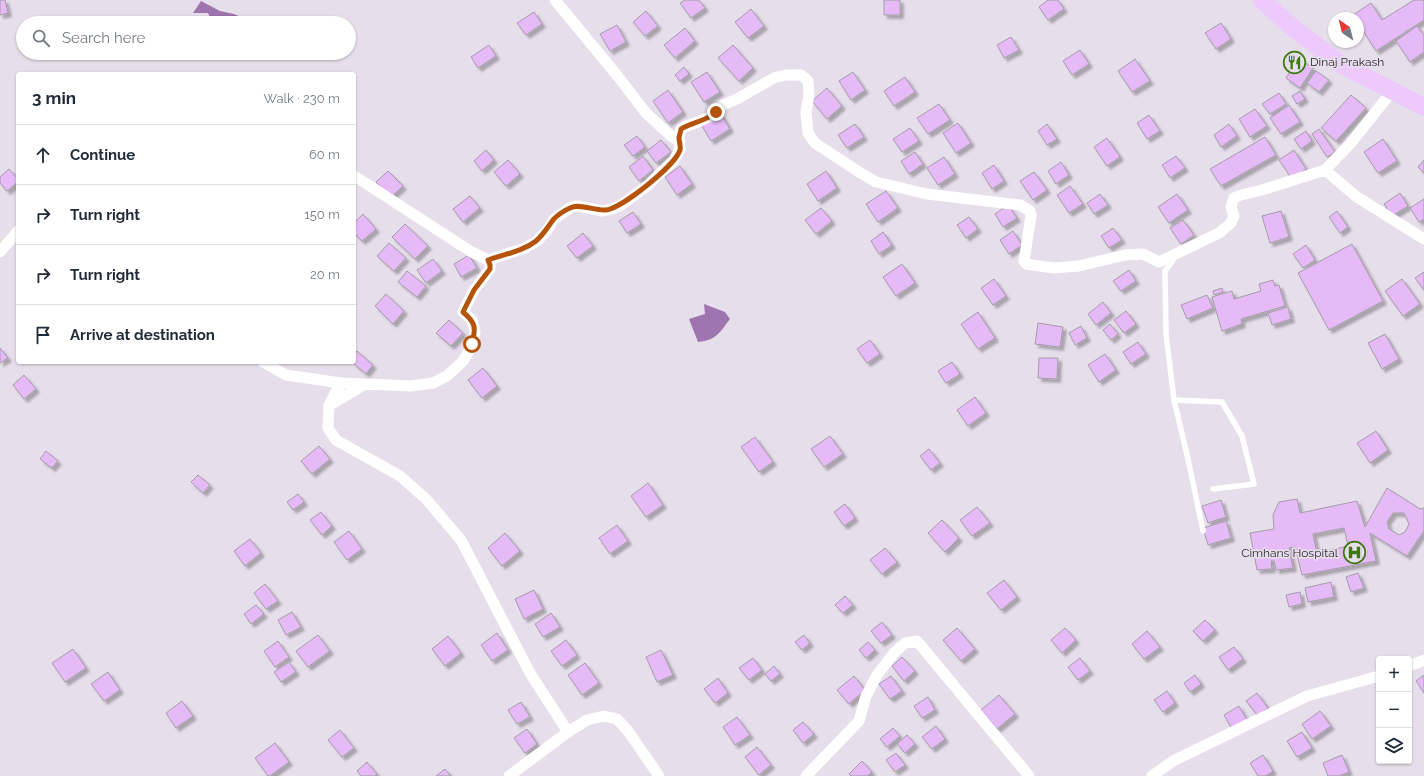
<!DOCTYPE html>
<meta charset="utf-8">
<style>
body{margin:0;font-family:Raleway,sans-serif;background:#f2f2f3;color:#1f2937}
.controls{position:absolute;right:12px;bottom:12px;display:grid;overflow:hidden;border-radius:4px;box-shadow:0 1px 3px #0004}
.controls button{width:36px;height:36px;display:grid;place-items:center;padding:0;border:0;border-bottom:1px solid #e0e1e3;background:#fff;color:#1f2937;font:20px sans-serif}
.compass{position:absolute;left:1328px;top:12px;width:36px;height:36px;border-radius:50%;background:#fff;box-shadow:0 1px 3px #0004;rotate:325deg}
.stop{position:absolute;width:12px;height:12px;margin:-9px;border:3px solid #b45309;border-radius:50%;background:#fff}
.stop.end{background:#b45309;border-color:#fff;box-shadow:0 1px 4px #0008}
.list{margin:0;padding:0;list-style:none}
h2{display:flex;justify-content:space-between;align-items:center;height:52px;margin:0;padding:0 16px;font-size:17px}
h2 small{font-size:13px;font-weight:400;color:#747a83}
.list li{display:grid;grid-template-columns:26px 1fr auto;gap:12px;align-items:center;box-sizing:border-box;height:60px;padding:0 16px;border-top:1px solid #e0e1e3}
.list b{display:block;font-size:15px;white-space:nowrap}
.list em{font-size:13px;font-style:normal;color:#747a83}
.icon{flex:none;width:22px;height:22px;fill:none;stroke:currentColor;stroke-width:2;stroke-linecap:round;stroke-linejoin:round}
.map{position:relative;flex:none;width:1424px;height:776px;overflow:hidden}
.search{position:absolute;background:#fff;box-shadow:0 1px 3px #0004;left:16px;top:16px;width:340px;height:44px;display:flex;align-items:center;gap:10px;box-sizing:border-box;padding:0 14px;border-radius:22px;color:#747a83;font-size:15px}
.panel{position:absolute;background:#fff;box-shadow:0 1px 3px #0004;left:16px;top:72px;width:340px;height:292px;border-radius:4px}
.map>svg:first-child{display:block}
.water{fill:#9e75ae}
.building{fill:#e5baf7;stroke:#a49ca8;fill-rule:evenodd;filter:url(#shadow)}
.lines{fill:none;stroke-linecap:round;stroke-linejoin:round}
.service{stroke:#fff;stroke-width:5.5}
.minor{stroke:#fff;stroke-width:11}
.primary{stroke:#edcafb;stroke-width:18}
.route{stroke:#b45309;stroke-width:5}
.labels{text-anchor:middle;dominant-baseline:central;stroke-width:3.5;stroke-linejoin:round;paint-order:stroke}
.poi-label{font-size:12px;fill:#2d292e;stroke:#e7deeb;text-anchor:start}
</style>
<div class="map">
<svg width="1424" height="776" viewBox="0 0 1424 776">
<defs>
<filter id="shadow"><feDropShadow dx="3.5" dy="3.5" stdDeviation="1" flood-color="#0004"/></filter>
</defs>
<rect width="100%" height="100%" fill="#e7deeb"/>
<path class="water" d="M201 1 220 11 234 14 254 23H213L208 13H193Z
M704 304 725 312 730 319C719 333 717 340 698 342L689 319 705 314Z"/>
<path class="building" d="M0 0H5L8 13 0 15Z
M685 0H699L705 8 691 18 680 3Z
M884 0H900V15H884Z
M1048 0H1058L1064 9 1048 20 1039 7Z
M1414 0H1424V20L1376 51 1358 23V18H1355L1353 15 1371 3 1382 20Z
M751 9 764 26 748 38 735 22Z
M646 11 658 26 645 36 633 22Z
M534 12 542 24 526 35 517 23Z
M1221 23 1231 39 1216 49 1205 33Z
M617 25 626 42 610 51 600 34Z
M1417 26 1424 35V52L1410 62 1396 41Z
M685 28 695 41 675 58 664 45Z
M1011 37 1019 50 1004 58 997 45Z
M489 45 496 56 478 68 471 57Z
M733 45 753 68 739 81 718 58Z
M1080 50 1089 64 1072 75 1063 61Z
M1299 58 1313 68 1300 88 1286 78Z
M1135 59 1150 81 1132 92 1118 71Z
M684 67 689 74 680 81 675 75Z
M1316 71 1329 80 1319 92 1307 83Z
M707 72 720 92 704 102 691 82Z
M853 72 865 90 851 100 839 81Z
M905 77 915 92 894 106 884 91Z
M827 88 842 106 827 119 812 101Z
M668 90 683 112 668 123 653 101Z
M1300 91 1305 99 1297 104 1292 96Z
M1279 93 1286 104 1270 114 1262 104Z
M1351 95 1366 108 1336 141 1321 128Z
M939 104 950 120 928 134 917 118Z
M1289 105 1300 122 1281 134 1270 118Z
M1255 109 1267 126 1250 137 1239 119Z
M721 114 730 129 711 141 702 126Z
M1149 115 1160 131 1147 139 1137 123Z
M958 123 971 143 956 153 943 133Z
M855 124 864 137 847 148 838 135Z
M1047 124 1057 139 1047 145 1038 131Z
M1229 124 1237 136 1221 147 1214 135Z
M910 128 919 141 902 152 893 139Z
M1319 129 1335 152 1327 157 1312 134Z
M1306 131 1312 141 1301 149 1294 139Z
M637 136 645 147 633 156 624 145Z
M1265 137 1276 155 1221 186 1210 169Z
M1107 138 1120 157 1107 166 1094 147Z
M1383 139 1397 161 1378 173 1364 152Z
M661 140 671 152 656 163 647 151Z
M486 150 494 160 482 171 474 161Z
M1294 150 1306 169 1292 179 1279 160Z
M915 152 923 164 909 174 901 161Z
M643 156 653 170 639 181 629 167Z
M1176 156 1185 168 1170 178 1162 165Z
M944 157 955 174 938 185 927 168Z
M508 160 520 174 506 186 494 172Z
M1424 160V173L1418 167Z
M1061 162 1069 175 1056 184 1048 171Z
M994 165 1004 181 992 189 982 173Z
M680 166 692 184 677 195 665 177Z
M9 169 18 179V182L7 191 0 183V177Z
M388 171 403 186 390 198 376 182Z
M826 171 837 188 818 201 807 184Z
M1034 172 1047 190 1033 200 1020 181Z
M1070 186 1083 204 1069 213 1057 195Z
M886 191 898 208 878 222 866 204Z
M1400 193 1408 206 1392 216 1384 204Z
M1100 194 1108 205 1094 214 1087 203Z
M1177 194 1188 210 1169 223 1158 207Z
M470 196 480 208 463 222 453 209Z
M1424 199V219L1419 222 1410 208Z
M1008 205 1017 218 1003 227 995 214Z
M821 208 832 221 816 234 805 220Z
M1281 211 1289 237 1270 243 1262 216Z
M1337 211 1348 227 1340 233 1329 217Z
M633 212 641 224 627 233 619 221Z
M363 214 376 229 362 241 354 233V223Z
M969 217 978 229 966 238 957 225Z
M1183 220 1194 235 1181 244 1170 228Z
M405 224 428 246 415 259 392 237Z
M1113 228 1122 240 1109 248 1101 236Z
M1013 231 1022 245 1009 254 1000 240Z
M883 232 892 245 879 254 871 241Z
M583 233 593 246 577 258 567 246Z
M389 243 406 258 394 271 377 256Z
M1352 244 1383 301 1329 330 1298 273Z
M1306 245 1315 260 1303 268 1293 254Z
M469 255 477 268 461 277 454 264Z
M433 259 442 271 426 283 417 270Z
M902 264 915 283 896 296 883 277Z
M1129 270 1136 281 1121 291 1113 281Z
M407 271 426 286 417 297 398 282Z
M1424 272V290L1415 278Z
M994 279 1006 296 993 305 981 288Z
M1402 279 1420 304 1403 316 1385 291Z
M1273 280 1275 286 1279 285 1285 306 1241 319 1242 324 1222 331 1212 297 1232 291 1234 299 1261 291 1259 284Z
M1222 288 1223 292 1214 295 1213 291Z
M386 294 404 311 393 324 375 306Z
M1207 295 1213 308 1187 319 1181 305Z
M1103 302 1111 313 1096 325 1088 314Z
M1288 307 1291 319 1272 325 1268 313Z
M1126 311 1136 324 1124 333 1114 320Z
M978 312 995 338 978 349 961 324Z
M449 320 463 333 451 346 436 333Z
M1038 323 1063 327 1060 347 1035 344Z
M1110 324 1118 334 1111 340 1103 330Z
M1081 326 1087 338 1075 345 1069 333Z
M1385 334 1399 359 1382 369 1368 343Z
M870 340 880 354 867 363 857 349Z
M1138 342 1146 354 1131 364 1123 352Z
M0 348 8 358 0 363Z
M357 351 373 365 366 374 352 362H354V355Z
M1105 354 1116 370 1099 382 1088 365Z
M1039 358H1058L1057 379 1038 378Z
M952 362 960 374 946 383 938 371Z
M483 368 497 386 482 398 468 380Z
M24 375 36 389 24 399 13 385Z
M975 397 986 413 968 426 957 410Z
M1376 431 1388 450 1370 463 1357 443Z
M830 436 843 454 824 467 811 449Z
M755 437 773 462 759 472 741 447Z
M319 446 330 459 312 474 301 461Z
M929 449 940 463 931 470 920 456Z
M46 451 58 461 52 468 40 459Z
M198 475 210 485 203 493 191 482Z
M648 483 663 505 646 517 631 496Z
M1387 488 1420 509 1424 508V531L1407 556 1370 533 1376 561 1302 575 1295 547 1289 548 1293 568 1276 570 1274 561H1271L1272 569 1257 570 1250 533 1274 529 1273 515 1279 502 1297 499 1300 513 1357 501 1365 527ZM1393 513H1404L1409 524 1405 532 1399 535 1389 529 1387 522ZM1344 528 1348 546 1317 553 1313 534Z
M298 494 304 502 293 510 287 502Z
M1221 500 1226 517 1208 523 1202 506Z
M845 504 855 518 844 526 834 512Z
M977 507 990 523 972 536 960 520Z
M321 512 332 526 322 535 310 520Z
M942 520 959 538 945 552 928 533Z
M1226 521 1231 538 1208 545 1203 528Z
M617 525 628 541 610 554 599 538Z
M349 531 362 549 347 560 334 542Z
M505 533 520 551 502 566 488 548Z
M250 539 261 553 245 566 234 551Z
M885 548 897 562 882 574 870 560Z
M1358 573 1364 588 1351 592 1346 577Z
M1004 580 1017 597 1001 610 987 593Z
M1331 582 1334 597 1308 602 1305 588Z
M265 584 278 601 266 609 254 593Z
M534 590 543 609 524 619 515 599Z
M1300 592 1302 604 1289 607 1286 595Z
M845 596 853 605 843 613 835 605Z
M256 605 264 614 251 624 244 614Z
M292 612 301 627 286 635 278 620Z
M551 613 560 627 543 637 535 624Z
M1205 620 1215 630 1203 641 1193 631Z
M882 622 892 635 881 643 871 631Z
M957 628 975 649 961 661 943 640Z
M1065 628 1076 640 1062 653 1051 640Z
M1147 631 1160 647 1144 659 1132 644Z
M497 633 508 650 492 661 481 645Z
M318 635 330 651 308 667 296 651Z
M804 635 810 643 802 650 795 642Z
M448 636 461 653 445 666 432 649Z
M566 640 577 655 562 666 551 651Z
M278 641 289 657 275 667 264 651Z
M868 642 875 650 866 658 859 650Z
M1234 647 1243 659 1228 670 1219 657Z
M73 649 86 668 65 682 52 663Z
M661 650 673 675 657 682 646 657Z
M902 657 915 671 904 681 892 666Z
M753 658 762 670 749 680 739 668Z
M1080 658 1090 671 1078 680 1068 667Z
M289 662 296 672 281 682 274 672Z
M585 663 599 683 582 695 568 675Z
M774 666 780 674 771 681 765 674Z
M108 672 120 690 104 701 91 684Z
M1195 675 1201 684 1190 692 1184 683Z
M1424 675V693L1416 681Z
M854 676 865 690 849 704 837 690Z
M891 676 902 691 890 699 879 684Z
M718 678 728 693 715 703 704 689Z
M1167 691 1175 703 1163 712 1154 700Z
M1257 693 1268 708 1258 716 1246 701Z
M999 695 1015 714 997 729 981 710Z
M928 697 935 710 922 718 914 706Z
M182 701 193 716 176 728 166 713Z
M521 702 530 717 517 724 508 710Z
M1239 706 1247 720 1232 729 1224 715Z
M1320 711 1331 726 1312 739 1302 724Z
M737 717 750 735 735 745 723 727Z
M803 722 814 734 803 743 793 730Z
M936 726 945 739 932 749 922 737Z
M893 728 900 736 887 747 880 739Z
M527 729 537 744 525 753 514 738Z
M340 730 354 748 342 757 328 740Z
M1302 732 1312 748 1297 757 1287 741Z
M907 735 915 744 905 753 897 744Z
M275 743 289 762 270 776H268L255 758Z
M757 747 771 765 759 775 745 757Z
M896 753 905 765 895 772 886 760Z
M1263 755 1273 771 1266 776H1258L1250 763Z
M1342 755 1349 772 1339 776H1328L1323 763Z
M862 761 872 772 867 776H851L849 774Z
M367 762 377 774 375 776H361L357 771Z
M445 769 451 776H436Z"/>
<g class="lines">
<path class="service" d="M1176 256 1165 271 1166 334 1174 400 1188 459 1203 531
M1174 400 1222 402 1242 436 1254 484 1213 489"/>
<path class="minor" d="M555 0 620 79 646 113 671 136 680 142
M1325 170 1357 197 1424 239
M354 178 356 177 470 251 488 260
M0 252 18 231
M263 362 286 375 341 383 329 405 328 428 336 440 400 476 426 499 461 540 530 673 568 732 587 720 604 716 617 719 628 731 659 776
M341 383 411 386 433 383 447 376 463 361 473 344 475 331 472 320 463 312 474 290 490 269V265L488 260 525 248 537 241 548 229 554 219 571 207 578 206 602 211 612 209 621 205 647 186 674 160 680 149 679 138 681 129 684 127 698 122 712 116 723 105 737 99 774 78 785 75H801L808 81 809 95 806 112 808 133 815 143 859 172 876 182 927 194 1020 205 1030 211 1031 216 1024 261 1026 264 1053 268 1079 266 1125 255 1143 254 1159 262 1219 233 1231 223 1234 216 1231 207 1234 198 1241 195 1262 190 1325 170 1350 144 1393 90
M330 405 365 384
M1409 666 1424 660
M509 776 568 732
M806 776 859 721 866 696 877 675 894 653 905 643 917 641 1029 776
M1152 776 1173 761 1307 696 1379 676"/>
<path class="primary" d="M1262 0 1292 27 1342 65 1424 107"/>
</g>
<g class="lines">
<path class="route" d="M472 344C476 328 476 323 463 312L474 290 490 269V265L488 260C504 254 522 252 536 241 543 235 547 228 553 220 556 216 565 210 570 208 580 203 594 211 606 210 622 208 675 166 680 150 681 146 679 142 679 138 679 135 681 132 681 129 692 122 705 122 716 112"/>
</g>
<defs>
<symbol id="restaurant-ring" viewBox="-11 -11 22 22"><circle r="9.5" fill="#e7deeb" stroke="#3d7912" stroke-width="1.5"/><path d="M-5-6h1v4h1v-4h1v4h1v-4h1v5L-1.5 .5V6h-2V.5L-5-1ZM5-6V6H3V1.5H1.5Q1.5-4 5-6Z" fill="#3d7912"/></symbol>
<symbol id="hospital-ring" viewBox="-11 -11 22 22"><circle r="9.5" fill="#e7deeb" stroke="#3d7912" stroke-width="1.5"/><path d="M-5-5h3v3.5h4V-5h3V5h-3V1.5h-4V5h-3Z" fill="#3d7912"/></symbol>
</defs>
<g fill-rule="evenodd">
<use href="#restaurant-ring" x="1282" y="50" width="25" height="25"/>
<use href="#hospital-ring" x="1342" y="540" width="25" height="25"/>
</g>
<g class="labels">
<g class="poi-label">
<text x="1310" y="62">Dinaj Prakash</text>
<text x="1338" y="553" text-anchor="end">Cimhans Hospital</text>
</g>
</g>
</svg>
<div class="controls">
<button>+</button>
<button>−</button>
<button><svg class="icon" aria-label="layers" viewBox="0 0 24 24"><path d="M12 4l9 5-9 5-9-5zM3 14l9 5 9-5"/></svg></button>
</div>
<svg class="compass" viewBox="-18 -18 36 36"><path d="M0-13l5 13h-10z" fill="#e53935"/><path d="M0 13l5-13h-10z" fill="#747a83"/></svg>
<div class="stop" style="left:472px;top:344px"></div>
<div class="stop end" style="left:716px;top:112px"></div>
<div class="search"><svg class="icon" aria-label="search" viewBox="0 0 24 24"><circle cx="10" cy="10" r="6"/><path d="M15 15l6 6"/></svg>Search here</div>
<section class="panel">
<h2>3 min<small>Walk · 230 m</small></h2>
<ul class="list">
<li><svg class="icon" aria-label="ahead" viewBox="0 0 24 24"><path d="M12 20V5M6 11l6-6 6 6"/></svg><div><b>Continue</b></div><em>60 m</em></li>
<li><svg class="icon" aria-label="right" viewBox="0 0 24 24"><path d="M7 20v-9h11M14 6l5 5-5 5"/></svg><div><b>Turn right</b></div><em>150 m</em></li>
<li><svg class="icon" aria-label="right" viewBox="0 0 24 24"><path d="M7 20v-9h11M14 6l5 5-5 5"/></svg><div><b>Turn right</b></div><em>20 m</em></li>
<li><svg class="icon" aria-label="arrive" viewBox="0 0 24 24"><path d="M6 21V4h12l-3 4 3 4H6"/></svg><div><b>Arrive at destination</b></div></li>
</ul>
</section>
</div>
